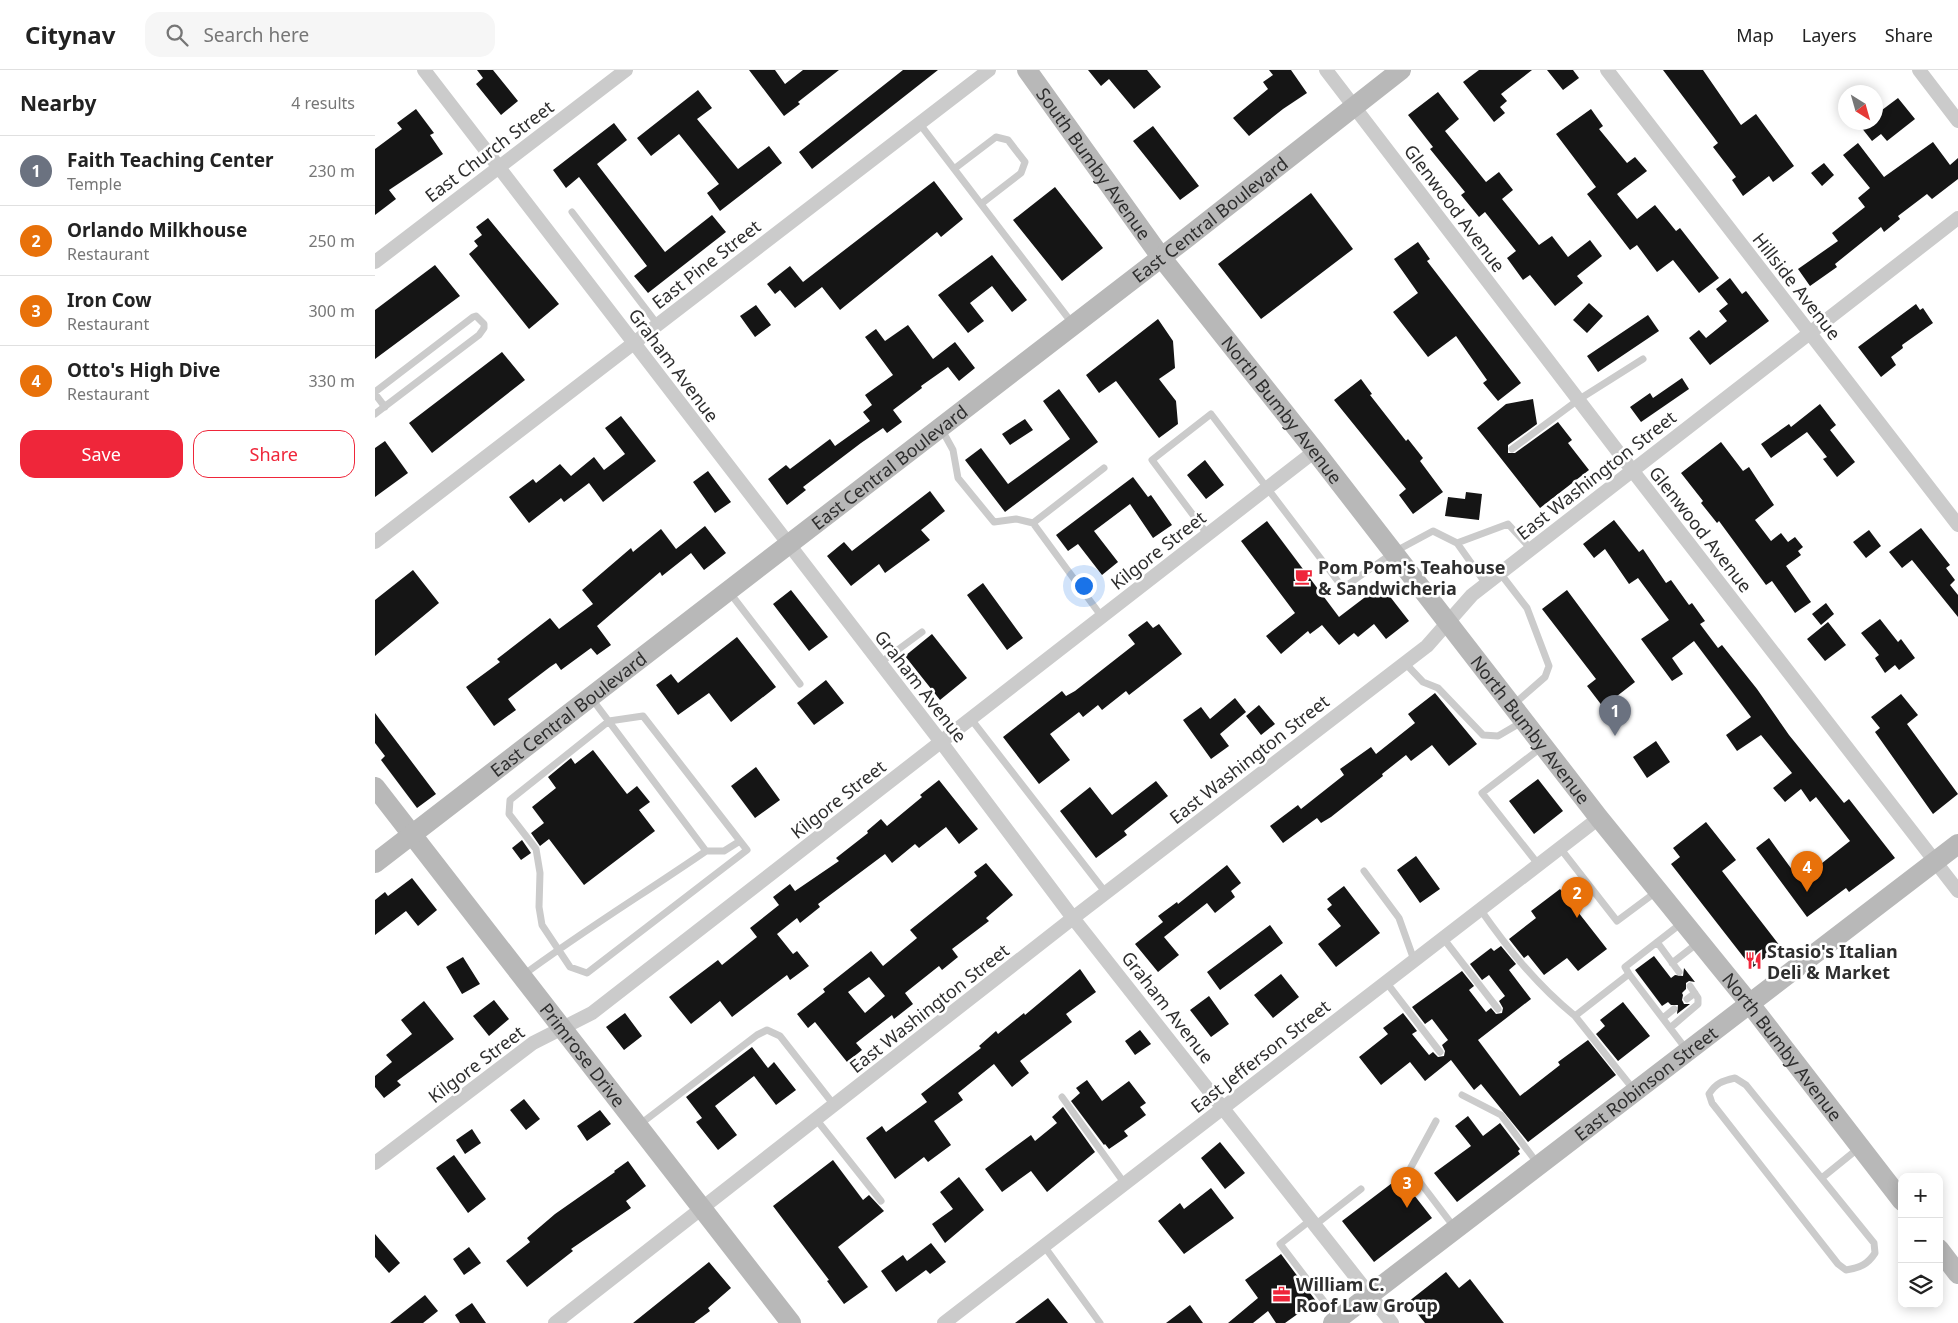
<!DOCTYPE html>
<meta charset="utf-8">
<style>
body{margin:0;font-family:"Noto Sans",sans-serif;background:#f6f6f6;color:#222}
.controls{position:absolute;right:15px;bottom:15px;display:grid;overflow:hidden;border-radius:10px;box-shadow:0 2px 12px #0003}
.controls button{width:45px;height:45px;display:grid;place-items:center;padding:0;border:0;border-bottom:1px solid #e0e0e0;background:#fff;color:#222;font:25px sans-serif}
.compass{position:absolute;left:1463px;top:15px;width:45px;height:45px;border-radius:50%;background:#fff;box-shadow:0 2px 12px #0003;rotate:143deg}
.you{position:absolute;left:708px;top:515px;width:18px;height:18px;margin:-12px;border:4px solid #fff;border-radius:50%;background:#1a73e8;box-shadow:0 0 0 8px #1a73e833}
.badge{display:grid;place-items:center;width:32px;height:32px;border-radius:50%;background:#ef263a;color:#fff;font-size:16px;font-weight:700}
.pin{position:absolute;translate:-50% -41px;filter:drop-shadow(0 1px 2px #0008)}
.pin::after{content:'';position:absolute;top:26px;width:18px;height:15px;background:inherit;clip-path:polygon(0 0,100% 0,50% 100%)}
.list{margin:0;padding:0;list-style:none}
h2{display:flex;justify-content:space-between;align-items:center;height:65px;margin:0;padding:0 20px;font-size:21px}
h2 small{font-size:16px;font-weight:400;color:#767676}
.list li{display:grid;grid-template-columns:32px 1fr auto;gap:15px;align-items:center;box-sizing:border-box;height:70px;padding:0 20px;border-top:1px solid #e0e0e0}
.list b{display:block;font-size:19px;white-space:nowrap}
.list p{margin:0;font-size:16px;white-space:nowrap;color:#767676}
.list em{font-size:16px;font-style:normal;color:#767676}
.actions{display:flex;gap:10px;padding:15px 20px}
.actions a{flex:1;padding:11px 0;border:1px solid #ef263a;border-radius:15px;text-align:center;font-size:18px;color:#ef263a}
.actions .main{background:#ef263a;color:#fff}
.icon{flex:none;width:28px;height:28px;fill:none;stroke:currentColor;stroke-width:2;stroke-linecap:round;stroke-linejoin:round}
.map{position:relative;flex:none;width:1583px;height:1253px;overflow:hidden}
header{display:flex;align-items:center;gap:30px;box-sizing:border-box;height:70px;padding:0 25px;background:#fff;border-bottom:1px solid #e0e0e0}
header strong{font-size:24px}
nav{display:flex;gap:28px;margin-inline-start:auto;font-size:18px}
.search{width:350px;height:45px;background:#f6f6f6;display:flex;align-items:center;gap:12px;box-sizing:border-box;padding:0 18px;border-radius:15px;color:#767676;font-size:19px}
main{display:flex}
aside{flex:1;background:#fff}
.map>svg:first-child{display:block}
.building{fill:#151515;fill-rule:evenodd}
.lines{fill:none;stroke-linecap:round;stroke-linejoin:round}
.lane{stroke:#cbcbcb;stroke-width:7}
.street{stroke:#cbcbcb;stroke-width:14}
.secondary{stroke:#b8b8b8;stroke-width:20}
.labels{text-anchor:middle;dominant-baseline:central;stroke-width:5;stroke-linejoin:round;paint-order:stroke}
.street-label{font-size:18px;fill:#2e2e2e;stroke:#fff}
.poi-label{font-size:18px;font-weight:bold;fill:#2e2e2e;stroke:#fff;text-anchor:start}
</style>
<header>
<strong>Citynav</strong>
<div class="search"><svg class="icon" aria-label="search" viewBox="0 0 24 24"><circle cx="10" cy="10" r="6"/><path d="M15 15l6 6"/></svg>Search here</div>
<nav><a>Map</a><a>Layers</a><a>Share</a></nav>
</header>
<main>
<aside>
<h2>Nearby<small>4 results</small></h2>
<ul class="list">
<li><span class="badge" style="background:#6b7280">1</span><div><b>Faith Teaching Center</b><p>Temple</p></div><em>230 m</em></li>
<li><span class="badge" style="background:#e8710a">2</span><div><b>Orlando Milkhouse</b><p>Restaurant</p></div><em>250 m</em></li>
<li><span class="badge" style="background:#e8710a">3</span><div><b>Iron Cow</b><p>Restaurant</p></div><em>300 m</em></li>
<li><span class="badge" style="background:#e8710a">4</span><div><b>Otto's High Dive</b><p>Restaurant</p></div><em>330 m</em></li>
</ul>
<div class="actions"><a class="main">Save</a><a>Share</a></div>
</aside>
<div class="map">
<svg width="1583" height="1253" viewBox="0 0 1583 1253">
<rect width="100%" height="100%" fill="#fff"/>
<path class="building" d="M102 0H118L143 31 126 45 101 14 108 8Z
M374 0H400L410 14 428 0H464L423 32 425 34 409 46Z
M528 0H563L437 99 424 82Z
M713 0H772L786 17 759 39 734 9 726 16Z
M894 0H916L932 23 908 39 874 66 858 48 893 19 888 12 898 5Z
M1104 0H1157L1126 24 1132 31 1125 37 1130 43 1119 52 1088 12Z
M1172 0H1198L1204 8 1188 20Z
M1288 0H1328L1366 55 1381 44 1419 96 1398 112 1394 106 1368 126 1357 110 1361 107 1338 77 1343 73Z
M323 20 337 38 322 49 363 99 394 76 407 93 345 141 332 123 344 114 304 64 276 86 262 68Z
M1063 22 1084 49 1070 61 1111 112 1124 102 1138 120 1127 129 1164 175 1177 166 1193 187 1215 170 1227 186 1202 206 1208 213 1180 236 1155 205 1148 210 1132 188 1141 181 1110 142 1104 147 1086 125 1090 122 1055 79 1058 77 1033 45Z
M1523 28 1540 49 1512 71 1506 64 1497 71 1482 52H1500V32L1507 40Z
M41 39 59 63 55 65 68 84 14 120 21 129 0 145V79L27 59 22 53Z
M1216 39 1228 56 1224 59 1252 93 1260 87 1272 101 1242 124 1262 149 1280 135 1301 161 1305 158 1344 208 1324 223 1298 190 1282 202 1262 175 1255 180 1212 124 1221 117 1181 64Z
M239 53 252 70 222 94 290 182 337 145 351 162 273 223 259 206 272 196 204 107 191 118 178 100Z
M778 56 824 116 805 130 758 71Z
M1558 72 1575 95 1583 88V109L1557 129 1552 124 1523 146 1525 149 1509 162 1506 157 1460 194 1462 197 1435 216 1423 199 1463 171 1457 163 1490 137 1483 128 1495 118 1468 85 1483 73 1509 107Z
M1449 93 1459 105 1447 116 1436 103Z
M559 111 588 149 566 167 562 162 465 240 447 217 420 238 405 220 400 224 392 214 415 196 428 212Z
M680 117 728 178 687 211 638 150Z
M936 123 978 179 886 249 843 194Z
M113 148 184 234 154 259 94 184 103 176 99 171 107 165 101 157Z
M1043 172 1055 189 1052 191 1146 313 1123 331 1108 313 1112 310 1081 266 1053 287 1018 242 1043 223 1019 189Z
M617 185 652 230 637 242 617 216 595 233 609 251 593 263 563 225Z
M60 195 85 226 0 289V240Z
M1355 208 1367 224 1371 221 1394 251 1335 295 1314 268 1324 260 1331 268 1352 251 1344 241 1353 234 1341 219Z
M1214 233 1228 246 1212 263 1198 250Z
M1541 234 1545 240 1548 238 1558 253 1527 275 1528 278 1516 287 1521 295 1506 307 1483 277Z
M381 235 396 255 380 267 365 246Z
M1273 245 1284 261 1223 302 1212 286Z
M783 249 798 271 800 298 784 309 801 331 803 354 784 368 741 311 724 323 711 305Z
M533 255 558 289 580 272 600 298 584 311 573 297 546 316 547 318 518 340 527 352 512 363 508 358 486 373 428 417 431 420 412 435 393 409 411 395 415 399 455 369 460 376 495 351 488 342 497 335 490 325 518 305 490 267 501 259 510 271Z
M127 282 150 310 57 383 34 353Z
M1307 308 1314 319 1266 352 1255 337 1275 323 1278 328Z
M986 309 997 324 995 325 1031 371 1033 369 1048 388 1045 391 1068 422 1038 444 1024 425 1031 419 959 330Z
M684 319 723 372 630 442 590 390 606 378 633 414 695 369 668 331Z
M1158 329 1162 354 1133 375V383H1140L1183 352 1197 370 1193 373 1214 400 1165 438 1102 358 1131 334Z
M1445 334 1461 355 1455 360 1480 392 1462 407 1448 389 1452 387 1432 362 1396 388 1386 374 1414 354 1416 357Z
M246 346 281 391 228 432 214 413 189 432 186 428 154 453 134 427 158 409 161 413 185 394 196 406 219 387 229 400 250 384 230 358Z
M650 349 658 360 635 375 627 364Z
M10 371 33 403 0 427V378Z
M1346 372 1368 401 1374 397 1399 435 1380 450 1396 471 1406 463 1413 472 1420 467 1428 477 1423 481 1426 485 1411 496 1436 532 1420 543 1397 511 1391 515 1344 451 1342 453 1326 433 1328 431 1306 403Z
M830 390 849 415 831 429 812 405Z
M333 401 356 432 340 443 318 412Z
M758 407 773 427 776 425 797 455 778 468 755 434 719 461 743 492 727 505 703 474 693 481 681 465Z
M555 421 570 441 546 460 555 470 510 503 504 494 476 516 452 486 469 472 477 481Z
M1091 422 1107 424 1104 450 1070 446 1073 427 1090 429Z
M1239 450 1264 482 1268 479 1291 513 1296 510 1314 535 1317 533 1330 551 1325 554 1343 578 1347 575 1382 619 1414 665 1469 733 1474 729 1520 788 1474 822 1471 818 1432 847 1381 778 1394 768 1418 801 1431 792 1437 801 1475 771 1441 727 1435 732 1426 719 1410 732 1398 718 1417 703 1386 665 1362 681 1351 665 1376 647 1319 571 1297 588 1308 604 1297 611 1266 569 1294 550 1263 508 1254 514 1230 479 1219 488 1208 474Z
M892 451 964 547 1006 515 1034 551 1011 569 999 554 983 567 979 563 964 575 947 555 935 564 933 561 906 584 891 566 920 543 866 471Z
M330 456 351 483 329 500 316 483 287 506 285 502 222 556 236 575 222 585 216 578 186 600 181 593 175 597 133 629 141 640 119 656 91 617 125 592 122 589 175 548 184 559 218 534 207 520 256 478 258 482 286 459 301 479Z
M1546 458 1575 495 1571 498 1580 510 1575 515 1583 525V547L1537 490 1527 498 1514 482Z
M1494 460 1506 476 1491 488 1478 472Z
M38 500 64 533 0 586V530Z
M608 513 648 568 632 580 592 525Z
M416 520 453 567 434 581 398 534Z
M1192 520 1260 612 1228 637 1212 616 1221 609 1167 539Z
M1451 533 1459 544 1446 555 1437 544Z
M1505 549 1523 572 1526 569 1540 588 1524 600 1520 595 1510 603 1500 588 1504 585 1486 563Z
M772 551 778 558 784 554 807 584 754 625 751 621 727 640 723 635 708 647 704 642 675 664 695 690 664 714 628 667 687 621 691 626 700 621 760 574 753 565Z
M1453 552 1471 575 1450 591 1432 569Z
M557 564 592 608 565 630 530 586Z
M362 567 401 617 356 652 334 623 303 645 281 615 296 604 303 613Z
M451 610 469 633 439 655 422 633Z
M1060 623 1102 674 1074 696 1057 675 1036 691 1031 685 1007 704 1008 706 956 747 946 753 942 748 908 773 895 756 923 735 926 739 969 705 965 699 996 677 1001 684 1040 653 1033 644Z
M1526 624 1543 645 1532 654 1583 724 1558 744 1500 662 1505 658 1496 647Z
M860 628 871 642 845 664 854 676 836 689 808 650 826 637 835 649Z
M884 635 900 654 886 665 871 646Z
M0 643 61 724 42 738 6 690 10 686 0 673Z
M1281 671 1295 692 1272 708 1258 687Z
M218 680 252 724 262 716 275 732 264 740 280 761 209 815 174 769 165 776 156 763 169 753 157 737 181 718 173 707 196 688 200 694Z
M381 697 405 730 380 748 356 716Z
M1163 709 1188 741 1159 764 1134 731Z
M564 710 603 759 584 774 571 757 544 778 540 774 517 793 510 784 443 834 445 837 425 853 422 848 402 864 418 884 422 881 434 896 415 910 412 905 357 947 345 931 316 954 294 927 343 890 347 895 382 867 375 858 404 835 398 827 415 814 420 821 464 791 461 788 493 763 492 761 506 749 512 756 547 727 545 725Z
M781 711 793 726 749 761 752 765 721 788 685 741 715 717 737 745Z
M1331 752 1361 790 1347 801 1405 876 1377 898 1296 794 1305 787 1298 778Z
M147 770 156 783 146 790 137 778Z
M1041 786 1065 819 1045 833 1022 800Z
M611 793 638 825 611 848 614 851 577 879 583 887 567 900 564 896 530 923 538 934 519 949 517 945 481 973 487 980 472 992 440 952 433 958 422 944 450 922 448 919 496 881 508 896 542 868 535 860 602 806 599 802ZM494 907 510 926 490 943 473 922Z
M852 795 866 813 856 821 860 827 840 843 832 833 789 867 804 885 783 902 760 874 788 852 783 846 802 832 803 834Z
M37 808 62 840 43 856 31 841 0 865V830L10 822 13 826Z
M969 816 1005 863 961 897 943 874 966 856 952 839 957 835 952 829Z
M1185 819 1232 879 1203 901 1192 888 1169 905 1153 885 1149 888 1134 869 1161 848 1156 841Z
M895 855 908 873 845 920 832 902Z
M1126 876 1141 894 1134 900 1156 929 1103 970 1145 1026 1185 995 1183 992 1213 970 1241 1005 1153 1072 1106 1014 1099 1020 1076 990 1050 1011 1035 992 1006 1015 984 987 1013 964 1008 958 1028 943 1042 961 1037 964 1054 985 1058 982 1063 987 1069 986 1070 981 1067 975 1073 970 1057 949 1050 954 1037 937 1087 901 1099 916 1094 920 1111 942 1116 938 1121 944 1127 943 1128 938 1124 931 1130 926 1114 905 1107 910 1095 894 1116 878 1119 881Z
M1279 886 1296 908 1300 905 1308 906 1309 898 1320 912 1314 911 1311 913V919L1307 923 1308 925 1307 930 1309 934H1315L1302 944 1303 935H1296L1293 932 1287 936 1260 900Z
M88 887 105 914 87 924 71 897Z
M705 899 721 922 691 944 697 952 645 991 654 1003 637 1017 619 994 583 1023 588 1030 559 1051 576 1075 553 1092 549 1087 520 1109 491 1068 507 1056 511 1062 552 1032 546 1024 606 978 604 976 621 961 623 964 649 943 650 945Z
M906 904 924 927 898 948 879 925Z
M834 926 854 954 836 967 815 940Z
M119 930 134 949 114 966 98 946Z
M49 931 79 969 22 1011 26 1015 9 1028 0 1017V1006L17 992 11 985 37 964 26 950Z
M1248 932 1275 966 1243 991 1221 964 1230 956 1225 950Z
M250 943 267 966 249 980 231 957Z
M765 960 776 974 760 985 750 971Z
M377 977 393 998 399 992 421 1020 401 1035 379 1006 340 1036 362 1065 343 1080 321 1052 327 1048 311 1027Z
M712 1010 727 1031 754 1011 771 1033 765 1037 771 1045 749 1061 753 1066 734 1079 730 1074 729 1075 696 1031 705 1023 701 1018Z
M149 1029 165 1049 151 1060 135 1040Z
M688 1037 720 1082 672 1122 656 1101 627 1122 610 1099 656 1065 660 1071 682 1053 677 1047Z
M225 1040 236 1054 212 1071 202 1056Z
M1093 1046 1108 1066 1125 1053 1145 1079 1143 1081 1145 1084 1082 1132 1059 1103 1096 1076 1080 1056Z
M97 1059 106 1073 90 1084 81 1070Z
M845 1072 870 1103 850 1119 826 1088Z
M79 1085 111 1129 93 1143 61 1098Z
M458 1090 488 1130 494 1125 509 1141 463 1177 493 1217 469 1234 452 1211 454 1210 398 1136Z
M253 1091 271 1116 251 1131 256 1138 196 1179 198 1181 152 1217 131 1191 155 1172 152 1168 180 1144 240 1102 239 1101Z
M584 1107 609 1140 570 1173 557 1154 578 1139 565 1122Z
M1025 1107 1057 1148 999 1192 967 1151Z
M836 1118 859 1148 809 1184 783 1151 805 1133 809 1139Z
M0 1164 25 1193 14 1203 0 1187Z
M556 1173 571 1192 555 1204 551 1200 521 1222 506 1201 528 1185 532 1191Z
M94 1177 106 1193 89 1205 78 1189Z
M906 1184 941 1231 910 1253H901L893 1241 878 1253H853L883 1228 870 1210Z
M334 1192 356 1218 333 1238 335 1241 319 1253H258Z
M1071 1202 1084 1218 1095 1209 1129 1253H1050L1033 1232Z
M50 1225 63 1241 48 1253H15Z
M673 1228 693 1253H640Z
M97 1233 111 1253H85L80 1245Z
M815 1235 828 1253H791Z"/>
<g class="lines">
<path class="lane" d="M544 53 697 253
M579 99 621 67 633 70 650 92 646 103 606 134
M197 142 283 255
M0 322 98 247 101 246 109 254V258L104 265 0 344
M0 324 10 337
M567 360 578 380 583 408 619 452 641 449 658 453 727 547
M1137 379 1203 330 1268 289
M658 453 729 398
M833 465 777 390 836 344 968 518 1019 482 1058 461 1082 473
M1125 503 1152 538 1174 596 1170 607 1138 635
M1111 514 1082 473 1133 454 1156 479
M355 523 425 614
M505 593 547 562
M1030 593 1048 612 1063 618 1108 665 1123 666 1147 652
M217 629 331 781
M268 646 372 780 212 903 195 897 167 855 164 837 165 803 161 779 134 744 135 730 234 651Z
M596 649 731 823
M1185 778 1242 851 1281 822
M1163 794 1107 723 1167 677
M989 801 1024 848 1039 890
M1105 839C1133 879 1162 915 1200 946L1254 904 1250 897 1308 852
M1068 868 1123 939
M1282 872 1304 902
M1297 893 1324 872
M1254 904 1311 979
M147 906C206 862 270 823 331 781H349L365 771
M1011 912 1065 982
M1312 929 1320 923
M1200 946 1259 1020
M1288 948 1299 939
M1295 958 1323 934V928L1315 916
M1360 1008 1371 1015 1499 1173 1500 1183C1493 1194 1485 1198 1471 1200L1463 1194 1337 1033 1334 1024C1341 1013 1347 1011 1360 1008Z
M1087 1025 1126 1045 1163 1094
M687 1027 750 1114
M441 1049 506 1131
M1061 1051 1035 1099 1079 1157
M264 1055 382 965 392 960 405 966 459 1035
M1448 1107 1485 1077
M937 1149 905 1174 961 1247
M940 1155 986 1119
M669 1176 725 1253"/>
<path class="street" d="M49 0 566 672 698 848 1017 1253
M951 0 1257 400 1583 821
M1232 0 1583 455
M1544 0 1583 51
M0 192 251 0
M0 472 614 0
M0 1093 158 973 217 943 940 381
M180 1253 698 848 1052 576 1097 525 1583 148
M569 1253 1224 748"/>
<g class="secondary">
<path id="s1" d="M652 0 786 187 940 381 1224 748 1375 934 1527 1131"/>
<path id="s2" d="M0 717 416 1253"/>
<path id="s3" d="M0 793 809 170 1026 0"/>
<path d="M1564 1179 1583 1204"/>
<path id="s4" d="M958 1253 1583 774"/>
</g>
</g>
<defs>
<symbol id="cafe-bare" viewBox="-9 -9 18 18"><path d="M-5.5-4.5H6V0H3Q3 3.5 0 3.5H-2.5Q-5.5 3.5-5.5 0ZM3-3.2v2h1.7v-2ZM-6 4.5H4V6H-6Z" fill="#ef263a" stroke="#fff" stroke-width="2.5" paint-order="stroke"/></symbol>
<symbol id="restaurant-bare" viewBox="-9 -9 18 18"><path d="M-5-6h1v4h1v-4h1v4h1v-4h1v5L-1.5 .5V6h-2V.5L-5-1ZM5-6V6H3V1.5H1.5Q1.5-4 5-6Z" fill="#ef263a" stroke="#fff" stroke-width="2.5" paint-order="stroke"/></symbol>
<symbol id="office-bare" viewBox="-9 -9 18 18"><path d="M-6-3h4V-5.5h4V-3h4V5H-6ZM-1-4.5V-3h2v-1.5ZM-6 0V1H6V0Z" fill="#ef263a" stroke="#fff" stroke-width="2.5" paint-order="stroke"/></symbol>
</defs>
<g fill-rule="evenodd">
<use href="#cafe-bare" x="916" y="494" width="25" height="25"/>
<use href="#restaurant-bare" x="1366" y="878" width="25" height="25"/>
<use href="#office-bare" x="894" y="1212" width="25" height="25"/>
</g>
<g class="labels">
<g class="street-label">
<text transform="translate(114 81) rotate(-37)">East Church Street</text>
<text stroke="none"><textPath href="#s1" startOffset="115">South Bumby Avenue</textPath></text>
<text transform="translate(1080 138) rotate(53)">Glenwood Avenue</text>
<text stroke="none"><textPath href="#s3" startOffset="1054">East Central Boulevard</textPath></text>
<text transform="translate(331 194) rotate(-38)">East Pine Street</text>
<text transform="translate(1422 216) rotate(52)">Hillside Avenue</text>
<text transform="translate(299 295) rotate(53)">Graham Avenue</text>
<text stroke="none"><textPath href="#s1" startOffset="425">North Bumby Avenue</textPath></text>
<text stroke="none"><textPath href="#s3" startOffset="649">East Central Boulevard</textPath></text>
<text transform="translate(1221 405) rotate(-38)">East Washington Street</text>
<text transform="translate(1326 459) rotate(52)">Glenwood Avenue</text>
<text transform="translate(783 480) rotate(-38)">Kilgore Street</text>
<text transform="translate(546 616) rotate(52)">Graham Avenue</text>
<text stroke="none"><textPath href="#s3" startOffset="244">East Central Boulevard</textPath></text>
<text stroke="none"><textPath href="#s1" startOffset="830">North Bumby Avenue</textPath></text>
<text transform="translate(874 689) rotate(-38)">East Washington Street</text>
<text transform="translate(463 729) rotate(-38)">Kilgore Street</text>
<text transform="translate(793 937) rotate(52)">Graham Avenue</text>
<text transform="translate(554 938) rotate(-38)">East Washington Street</text>
<text stroke="none"><textPath href="#s1" startOffset="1235">North Bumby Avenue</textPath></text>
<text stroke="none"><textPath href="#s2" startOffset="339">Primrose Drive</textPath></text>
<text transform="translate(885 986) rotate(-38)">East Jefferson Street</text>
<text transform="translate(101 994) rotate(-37)">Kilgore Street</text>
<text stroke="none"><textPath href="#s4" startOffset="394">East Robinson Street</textPath></text>
</g>
<g class="poi-label">
<text x="943" y="497">Pom Pom's Teahouse<tspan x="943" dy="21">&amp; Sandwicheria</tspan></text>
<text x="1392" y="881">Stasio's Italian<tspan x="1392" dy="21">Deli &amp; Market</tspan></text>
<text x="921" y="1214">William C.<tspan x="921" dy="21">Roof Law Group</tspan></text>
</g>
</g>
</svg>
<div class="controls">
<button>+</button>
<button>−</button>
<button><svg class="icon" aria-label="layers" viewBox="0 0 24 24"><path d="M12 4l9 5-9 5-9-5zM3 14l9 5 9-5"/></svg></button>
</div>
<svg class="compass" viewBox="-18 -18 36 36"><path d="M0-13l5 13h-10z" fill="#e53935"/><path d="M0 13l5-13h-10z" fill="#767676"/></svg>
<div class="you"></div>
<div class="pin badge" style="left:1240px;top:666px;background:#6b7280">1</div>
<div class="pin badge" style="left:1202px;top:848px;background:#e8710a">2</div>
<div class="pin badge" style="left:1032px;top:1138px;background:#e8710a">3</div>
<div class="pin badge" style="left:1432px;top:822px;background:#e8710a">4</div>
</div>
</main>
